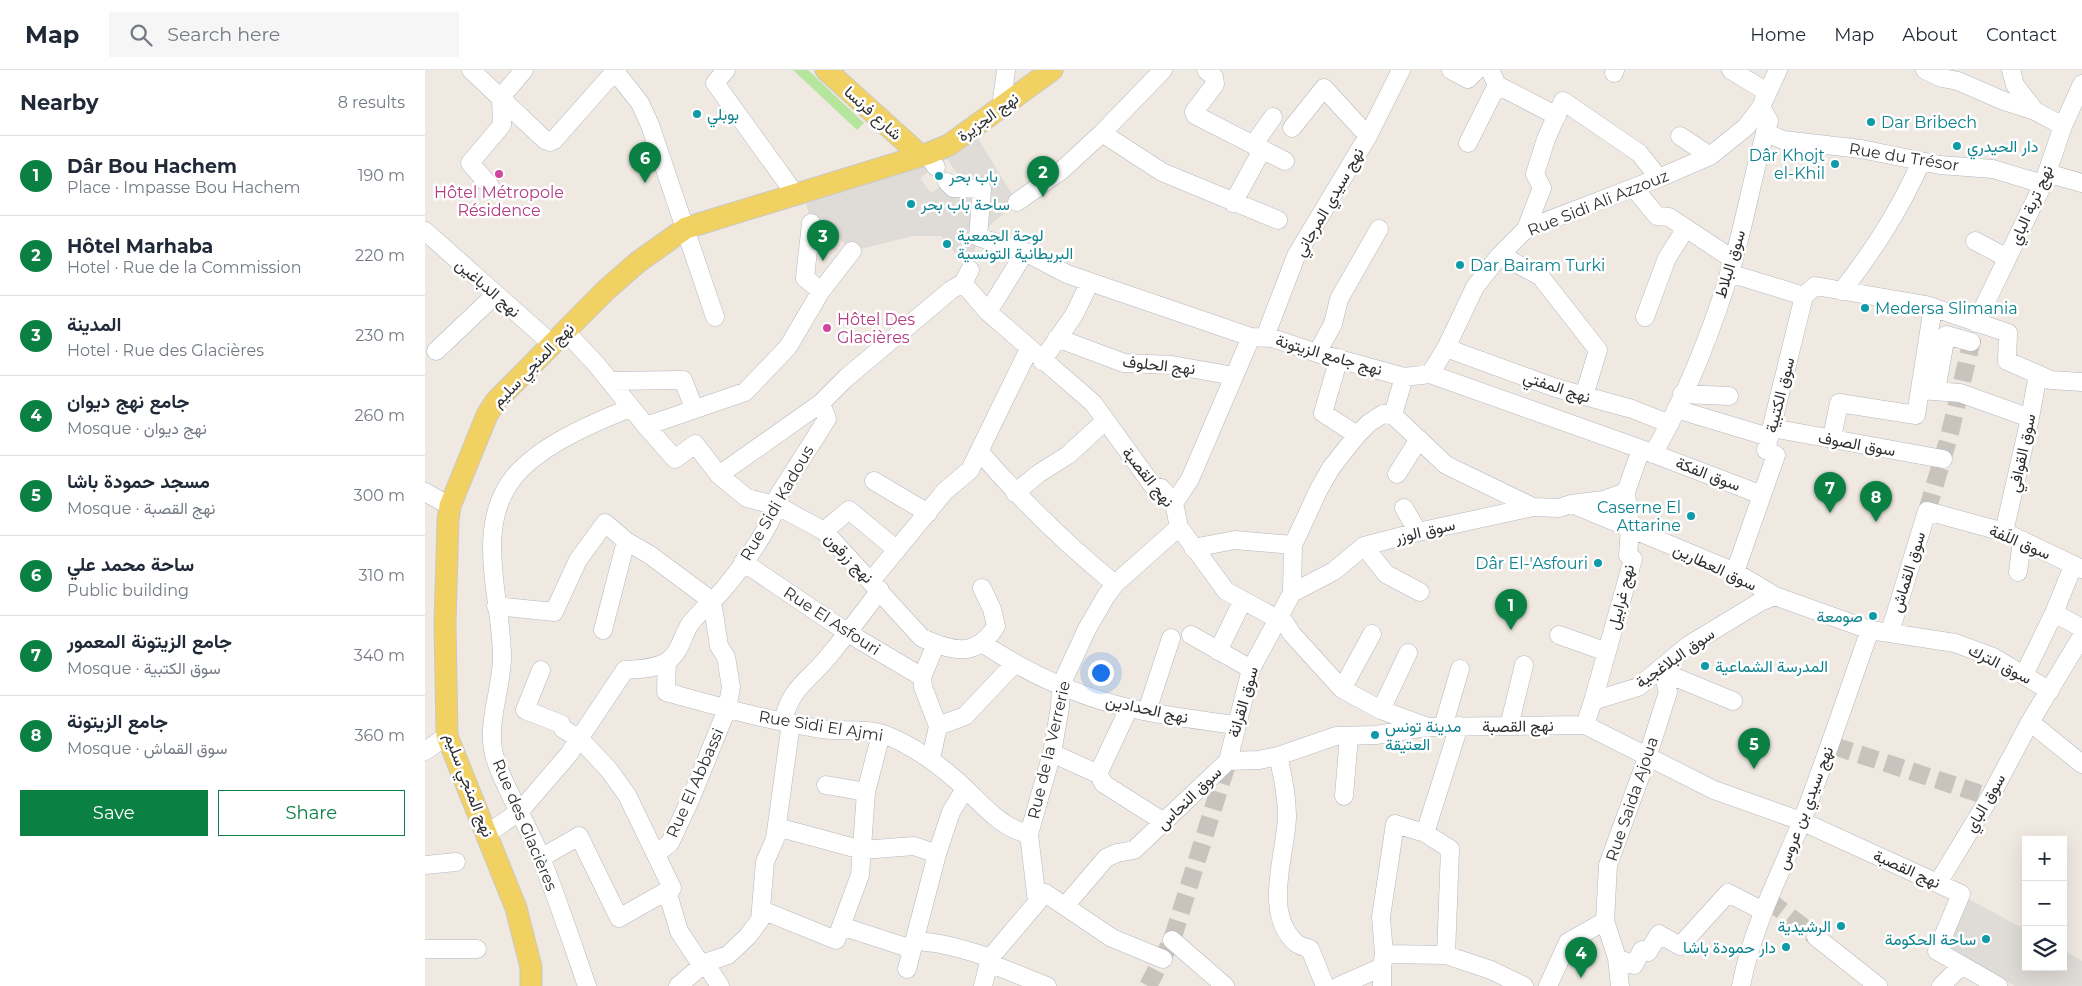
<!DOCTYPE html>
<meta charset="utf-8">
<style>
body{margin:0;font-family:Montserrat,Vazirmatn,sans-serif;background:#f6f6f7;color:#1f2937}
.controls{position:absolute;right:15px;bottom:15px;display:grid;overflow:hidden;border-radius:0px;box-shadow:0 5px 20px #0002}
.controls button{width:45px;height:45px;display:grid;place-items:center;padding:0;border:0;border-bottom:1px solid #e0e1e3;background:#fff;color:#1f2937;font:25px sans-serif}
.you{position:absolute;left:675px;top:602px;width:18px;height:18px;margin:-12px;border:4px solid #fff;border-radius:50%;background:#1a73e8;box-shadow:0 0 0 8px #1a73e833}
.badge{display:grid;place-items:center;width:32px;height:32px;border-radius:50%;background:#0b8043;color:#fff;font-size:16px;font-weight:700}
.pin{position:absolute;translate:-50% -41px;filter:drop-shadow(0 1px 2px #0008)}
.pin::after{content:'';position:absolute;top:26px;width:18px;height:15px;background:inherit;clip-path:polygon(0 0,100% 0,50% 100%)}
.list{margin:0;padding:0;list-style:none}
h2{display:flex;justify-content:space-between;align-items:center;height:65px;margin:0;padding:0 20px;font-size:21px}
h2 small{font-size:16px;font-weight:400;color:#747a83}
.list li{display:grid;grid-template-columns:32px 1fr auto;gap:15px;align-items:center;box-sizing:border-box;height:80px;padding:0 20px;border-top:1px solid #e0e1e3}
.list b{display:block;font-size:19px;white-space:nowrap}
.list p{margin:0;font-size:16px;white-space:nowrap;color:#747a83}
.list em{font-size:16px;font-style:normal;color:#747a83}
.actions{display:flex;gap:10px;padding:15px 20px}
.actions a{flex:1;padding:11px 0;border:1px solid #0b8043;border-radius:0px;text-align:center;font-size:18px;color:#0b8043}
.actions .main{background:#0b8043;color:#fff}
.icon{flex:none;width:28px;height:28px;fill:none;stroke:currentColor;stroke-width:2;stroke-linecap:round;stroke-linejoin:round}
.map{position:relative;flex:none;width:1657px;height:916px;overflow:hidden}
header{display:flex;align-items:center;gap:30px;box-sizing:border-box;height:70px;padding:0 25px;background:#fff;border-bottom:1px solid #e0e1e3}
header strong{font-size:24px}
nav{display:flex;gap:28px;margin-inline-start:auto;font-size:18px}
.search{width:350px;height:45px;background:#f6f6f7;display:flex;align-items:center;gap:12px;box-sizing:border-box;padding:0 18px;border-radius:0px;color:#747a83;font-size:19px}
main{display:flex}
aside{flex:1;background:#fff}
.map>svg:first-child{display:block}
.green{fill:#b6e59e}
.plaza{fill:#dfdcd8;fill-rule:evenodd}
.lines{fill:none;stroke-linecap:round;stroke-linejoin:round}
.minor-tunnel{stroke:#c8c4bd;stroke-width:18;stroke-dasharray:18 9;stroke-linecap:butt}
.minor-casing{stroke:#b4b7c1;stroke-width:19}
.major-casing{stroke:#c9c9c9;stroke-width:23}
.minor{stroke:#fff;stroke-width:18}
.major{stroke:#f2d163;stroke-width:21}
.culture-dot{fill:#0f9aa8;stroke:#fff;stroke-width:2}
.hotel-dot{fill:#d1479c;stroke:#fff;stroke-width:2}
.labels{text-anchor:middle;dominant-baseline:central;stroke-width:5;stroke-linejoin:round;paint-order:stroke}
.street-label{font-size:16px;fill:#2e2e2e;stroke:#fff}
.culture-label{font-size:16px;fill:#0d838f;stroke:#fff;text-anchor:start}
.hotel-label{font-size:16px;fill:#b23c85;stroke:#fff}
</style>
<header>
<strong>Map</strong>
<div class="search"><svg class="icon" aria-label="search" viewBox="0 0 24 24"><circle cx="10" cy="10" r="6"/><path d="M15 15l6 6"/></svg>Search here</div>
<nav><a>Home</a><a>Map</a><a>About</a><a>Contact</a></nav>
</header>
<main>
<aside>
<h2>Nearby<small>8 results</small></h2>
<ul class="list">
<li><span class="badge">1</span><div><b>Dâr Bou Hachem</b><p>Place · Impasse Bou Hachem</p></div><em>190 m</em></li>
<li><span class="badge">2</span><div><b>Hôtel Marhaba</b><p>Hotel · Rue de la Commission</p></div><em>220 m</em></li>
<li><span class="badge">3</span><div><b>المدينة</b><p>Hotel · Rue des Glacières</p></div><em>230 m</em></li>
<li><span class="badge">4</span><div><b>جامع نهج ديوان</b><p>Mosque · نهج ديوان</p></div><em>260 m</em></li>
<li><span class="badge">5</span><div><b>مسجد حمودة باشا</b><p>Mosque · نهج القصبة</p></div><em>300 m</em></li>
<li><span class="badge">6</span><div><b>ساحة محمد علي</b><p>Public building</p></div><em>310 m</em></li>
<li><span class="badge">7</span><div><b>جامع الزيتونة المعمور</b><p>Mosque · سوق الكتبية</p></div><em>340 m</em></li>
<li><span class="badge">8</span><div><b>جامع الزيتونة</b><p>Mosque · سوق القماش</p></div><em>360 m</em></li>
</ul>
<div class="actions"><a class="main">Save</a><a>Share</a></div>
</aside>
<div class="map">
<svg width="1657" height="916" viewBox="0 0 1657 916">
<rect width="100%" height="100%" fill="#efe9e1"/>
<path class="green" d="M368 0H383L439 53 432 60Z"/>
<path class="plaza" d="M550 64 592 132 553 166 545 200 516 166H488L427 181 412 166 386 153 379 124ZM522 89 533 105 506 123 495 108Z
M1540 827 1601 860V897H1638V880L1657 891V916H1590L1518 878Z"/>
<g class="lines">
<path class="minor-tunnel" d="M1502 441 1524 367 1551 253
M1409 676 1556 724
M1343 830 1391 867
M723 916 747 870 803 691"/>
<defs>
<path id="minor" d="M46 0 120 70 125 72 129 70 190 1
M189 0 215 33 225 55 290 247
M301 0 290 13 370 124
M781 0 789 7 790 14 769 42 770 45 860 91
M1026 0 1043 9 1052 0
M1065 0 1072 15 1132 46
M1306 0 1342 22
M1500 0 1517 8 1533 11 1579 31 1610 41 1638 56
M1586 0 1590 15 1610 41
M1189 3 1190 0
M576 38 581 0
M867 58 899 18 943 66
M1340 62 1358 70 1436 79 1515 95 1568 99 1618 114
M677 63 737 102 853 150
M1255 66 1285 86
M1043 73 1072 15
M828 75 848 47
M502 84 511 97
M1622 103 1657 113
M522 112 528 118 557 119 553 167 600 182 642 204 826 267 847 268 892 283 979 307 1005 304 1216 379 1337 425
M65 116 45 93 77 55 76 27 99 0
M1209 118 1232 146 1244 147 1309 190
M592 132 637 100 677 63 738 0
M808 133 837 80
M386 153 380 208 396 221
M1101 159 1117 118 1110 104 1121 69 1138 31 1214 83 1234 108
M0 161 127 274
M1550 171 1582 188
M1075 185 1115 206 1173 280 1159 326
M1304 203 1379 226 1390 216 1501 235 1583 263 1582 291 1626 310 1657 312
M538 213 563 242 668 333 728 416 736 418 749 433 754 457 801 521 860 553 867 564 917 619 956 640 1003 657 1160 655 1289 720 1376 751 1536 824 1512 881 1573 916
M1417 221C1450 178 1474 141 1496 92
M563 242 600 182
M1220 247 1242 188 1261 158
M1551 253 1618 114 1638 56 1657 14
M140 261 171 294 221 356 320 322 363 277 396 221 427 181
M840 267 871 186 943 66 976 0
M632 268 699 293 747 295 809 306
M1021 278 1131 318 1207 339 1245 354
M11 281 70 225
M892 283 908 254 914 229 954 159
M914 288 898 343 932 365
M617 291 649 245 665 212
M1005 304 1021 278 1050 217 1075 185 1101 159 1234 108 1285 86 1321 57 1336 37
M186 311 258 310 269 338
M1495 320 1535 323 1605 348
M1511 321 1521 265 1546 272
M1257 324 1304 326
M1251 339 1344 367
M968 345 1021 395 1108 437
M221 356 250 389 270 374 294 405 322 428 353 436 399 461 497 568C527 581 551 589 571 556L567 539 557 518
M1347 358 1518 389
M1407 368 1414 333 1491 345 1508 237
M554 381C595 429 641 474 690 514
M1228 384C1261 327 1290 254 1308 191 1322 145 1329 96 1344 51L1336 37 1353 0
M972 404 994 369
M294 405 396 333 421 308 526 220 538 213 545 200
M449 411 503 443
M0 422 25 436
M590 423 613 404 643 385 680 351
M749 433 765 409 826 267
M1147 434 1310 502 1350 526 1445 560 1530 573 1568 587 1625 621
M979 438 993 462
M399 461 424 440 472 480
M1579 462 1605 348 1613 304
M939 476 961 504 995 522
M768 478 810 470 868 475
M318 492 423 563 497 607
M1310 502 1351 385 1341 380 1379 226
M1593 502 1597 470
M446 511 520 421 545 400 604 279
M867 523 868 475 894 419 906 398 932 365 944 353 958 344 968 345 979 307
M71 536 129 542 153 490 180 453 201 471 225 485 287 531 294 576 301 587 306 617 302 639 266 728 245 773 232 783
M1629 543 1657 558
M178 560 201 471
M1465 562 1502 441 1579 462 1657 499
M766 565 826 599
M1134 565 1182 582
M1657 566 1605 652 1657 694
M557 573C602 603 652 626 704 638 739 646 775 650 810 655
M793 581 817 532
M242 592 241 622C292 636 344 651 397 659 416 662 439 658 458 664 486 674 509 691 531 710 554 730 574 758 604 764L612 832
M116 600 100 640 136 654 138 659 155 669 184 700 202 725 247 818 194 848 154 766 116 788
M1233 600 1308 631
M1599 605 1629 543 1648 496
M917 619 947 564
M1168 631 1208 489 1203 485 1205 459 1201 422 1216 379
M956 640 983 583
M722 641 746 568
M358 652C365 618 383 611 403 587 421 565 438 543 455 520
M1160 655 1168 631 1213 617 1264 575 1335 532 1350 526
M513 656 540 646 589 594
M1084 656 1099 595
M1018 657 1035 599
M0 681 22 666
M627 683 673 704 679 714 739 752
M853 686C858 706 862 727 862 747 861 784 837 843 871 873 874 876 881 877 885 879L900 916
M506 689 513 656 498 617 497 607 511 574
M803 691 826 599 867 523 909 501 939 476 993 462 1108 437 1134 438 1146 434 1179 430 1201 422
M673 704 704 638
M401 715 441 722
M919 726 924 666
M352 757 437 780 489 776 512 784
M1000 763 1025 779 1021 885
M62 764 95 741 144 684 200 600C213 599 229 599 241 592 255 584 257 566 265 554 275 541 287 532 297 521 314 501 352 451 353 426L402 349 396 333
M604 764 627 683 635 637 636 615 662 559 681 526 690 514 754 457
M0 795 31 792
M1513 813 1565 727 1605 652
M242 821 254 861 277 896
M640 836 681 788 692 783 709 780 803 691 834 690 853 686 911 666 951 665 1001 657
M337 840 411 870 435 805 441 722 456 664
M416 856 487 879
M1391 867 1453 916
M747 870 800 916
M489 871C516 872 540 879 565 888
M0 879H52
M959 884 956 847 970 754 1000 763 1034 656
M1192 888 1209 895 1217 880 1223 882 1234 864 1255 876 1303 823 1338 841
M280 893 295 916
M564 893 622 916
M482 899 512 784 526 742 540 719
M162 916C147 873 133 830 116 788 103 754 81 723 70 688 60 655 77 620 77 587 77 529 48 458 89 407 115 375 168 353 205 338
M253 916 280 893 303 885 323 866 335 850 340 792 350 769 366 653
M558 916 565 888 620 823 687 868 738 889
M914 916 957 897 959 884 1021 885 1066 900 1099 916
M957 916V897
M1123 916 1143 872 1180 851
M1195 916 1192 888 1180 851 1183 795 1222 688 1243 622 1238 602
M1316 916C1327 858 1354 807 1376 753 1401 689 1422 624 1445 560
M1516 916 1536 896"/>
<path id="major" d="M401 0 495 85
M106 916V897L91 838 22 666 20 553 23 450 25 436 62 345 71 331 181 220 213 192 261 158 502 84 524 75 627 0"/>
</defs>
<use href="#minor" class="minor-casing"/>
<use href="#major" class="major-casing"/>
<use href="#minor" class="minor"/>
<use href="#major" class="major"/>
</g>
<g class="culture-dot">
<circle cx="272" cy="44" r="5"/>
<circle cx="1446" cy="52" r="5"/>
<circle cx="1532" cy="76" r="5"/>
<circle cx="1410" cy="94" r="5"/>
<circle cx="514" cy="106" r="5"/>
<circle cx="486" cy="134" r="5"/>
<circle cx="522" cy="174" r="5"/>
<circle cx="1035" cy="195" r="5"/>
<circle cx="1440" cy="238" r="5"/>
<circle cx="1266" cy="446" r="5"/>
<circle cx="1173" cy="493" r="5"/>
<circle cx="1448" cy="546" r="5"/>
<circle cx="1280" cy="596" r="5"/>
<circle cx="950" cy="665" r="5"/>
<circle cx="1416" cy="856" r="5"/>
<circle cx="1561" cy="869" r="5"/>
<circle cx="1361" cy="877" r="5"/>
</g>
<g class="hotel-dot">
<circle cx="74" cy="104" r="5"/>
<circle cx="402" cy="258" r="5"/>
</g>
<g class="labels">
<g class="street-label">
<text transform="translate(448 43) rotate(42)">شارع فرنسا</text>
<text transform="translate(563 47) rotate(-36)">نهج الجزيرة</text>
<text transform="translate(1479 87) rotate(9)">Rue du Trésor</text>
<text transform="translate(904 132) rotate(-60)">نهج سيدي المرجاني</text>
<text transform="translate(1173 133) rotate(-22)">Rue Sidi Ali Azzouz</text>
<text transform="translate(1606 135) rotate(-66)">نهج تربة الباي</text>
<text transform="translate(1305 194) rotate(-73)">سوق البلاط</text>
<text transform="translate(63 218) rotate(41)">نهج الدباغين</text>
<text transform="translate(904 285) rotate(16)">نهج جامع الزيتونة</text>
<text transform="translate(108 295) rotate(-46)">نهج المنجي سليم</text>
<text transform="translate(734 295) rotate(6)">نهج الحلوف</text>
<text transform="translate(1132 317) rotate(18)">نهج المفتي</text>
<text transform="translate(1355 325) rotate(-76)">سوق الكتبية</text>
<text transform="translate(1432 374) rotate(10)">سوق الصوف</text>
<text transform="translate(1597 383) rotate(-78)">سوق القوافي</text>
<text transform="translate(1283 404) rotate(21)">سوق الفكة</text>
<text transform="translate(723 407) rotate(51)">نهج القصبة</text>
<text transform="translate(352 433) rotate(-60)">Rue Sidi Kadous</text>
<text transform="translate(1000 461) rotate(-13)">سوق الوزر</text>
<text transform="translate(1595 472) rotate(23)">سوق اللَفة</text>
<text transform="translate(424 488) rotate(46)">نهج زرقون</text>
<text transform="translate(1290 497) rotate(25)">سوق العطارين</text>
<text transform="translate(1483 502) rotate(-73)">سوق القماش</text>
<text transform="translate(1196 527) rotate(-76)">نهج غرابيل</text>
<text transform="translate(407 551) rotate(33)">Rue El Asfouri</text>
<text transform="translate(1250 588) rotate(-35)">سوق البلاغجية</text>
<text transform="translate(1575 594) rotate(27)">سوق الترك</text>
<text transform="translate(818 632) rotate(-74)">سوق القرانة</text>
<text transform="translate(722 639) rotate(12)">نهج الحدادين</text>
<text transform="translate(396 656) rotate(9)">Rue Sidi El Ajmi</text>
<text transform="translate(1093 656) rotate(-1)">نهج القصبة</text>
<text transform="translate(624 680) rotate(-77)">Rue de la Verrerie</text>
<text transform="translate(270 713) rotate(-66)">Rue El Abbassi</text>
<text transform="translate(44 715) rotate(69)">نهج المنجي سليم</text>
<text transform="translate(764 728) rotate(-44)">سوق النحاس</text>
<text transform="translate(1207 729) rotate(-71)">Rue Saida Ajoua</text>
<text transform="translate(1560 733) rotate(-60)">سوق الباي</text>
<text transform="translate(1380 738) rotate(-69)">نهج سيدي بن عروس</text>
<text transform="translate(100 755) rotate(67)">Rue des Glacières</text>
<text transform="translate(1482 799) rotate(24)">نهج القصبة</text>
</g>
<g class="culture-label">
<text x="282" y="44">بوبلي</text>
<text x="1456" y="52">Dar Bribech</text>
<text x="1542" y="76">دار الحيدري</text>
<text x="1400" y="85" text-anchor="end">Dâr Khojt<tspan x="1400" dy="18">el-Khil</tspan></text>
<text x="524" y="106">باب بحر</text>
<text x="496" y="134">ساحة باب بحر</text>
<text x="532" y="165">لوحة الجمعية<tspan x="532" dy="18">البريطانية التونسية</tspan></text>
<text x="1045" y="195">Dar Bairam Turki</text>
<text x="1450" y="238">Medersa Slimania</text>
<text x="1256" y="437" text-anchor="end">Caserne El<tspan x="1256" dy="18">Attarine</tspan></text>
<text x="1163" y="493" text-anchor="end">Dâr El-'Asfouri</text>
<text x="1438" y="546" text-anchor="end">صومعة</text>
<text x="1290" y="596">المدرسة الشماعية</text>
<text x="960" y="656">مدينة تونس<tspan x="960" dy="18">العتيقة</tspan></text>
<text x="1406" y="856" text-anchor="end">الرشيدية</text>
<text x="1551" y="869" text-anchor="end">ساحة الحكومة</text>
<text x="1351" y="877" text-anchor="end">دار حمودة باشا</text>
</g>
<g class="hotel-label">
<text x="74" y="122">Hôtel Métropole<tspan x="74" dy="18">Résidence</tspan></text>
<text x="412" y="249" text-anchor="start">Hôtel Des<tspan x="412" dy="18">Glacières</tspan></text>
</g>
</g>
</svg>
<div class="controls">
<button>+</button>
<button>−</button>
<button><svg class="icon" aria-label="layers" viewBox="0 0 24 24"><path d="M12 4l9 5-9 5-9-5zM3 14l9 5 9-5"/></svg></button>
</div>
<div class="you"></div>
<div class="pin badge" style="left:1086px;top:560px">1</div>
<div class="pin badge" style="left:618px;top:127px">2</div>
<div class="pin badge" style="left:398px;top:191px">3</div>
<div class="pin badge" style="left:1156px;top:908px">4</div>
<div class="pin badge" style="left:1329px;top:699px">5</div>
<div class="pin badge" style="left:220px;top:113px">6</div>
<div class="pin badge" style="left:1405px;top:443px">7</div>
<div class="pin badge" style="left:1451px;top:452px">8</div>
</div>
</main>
